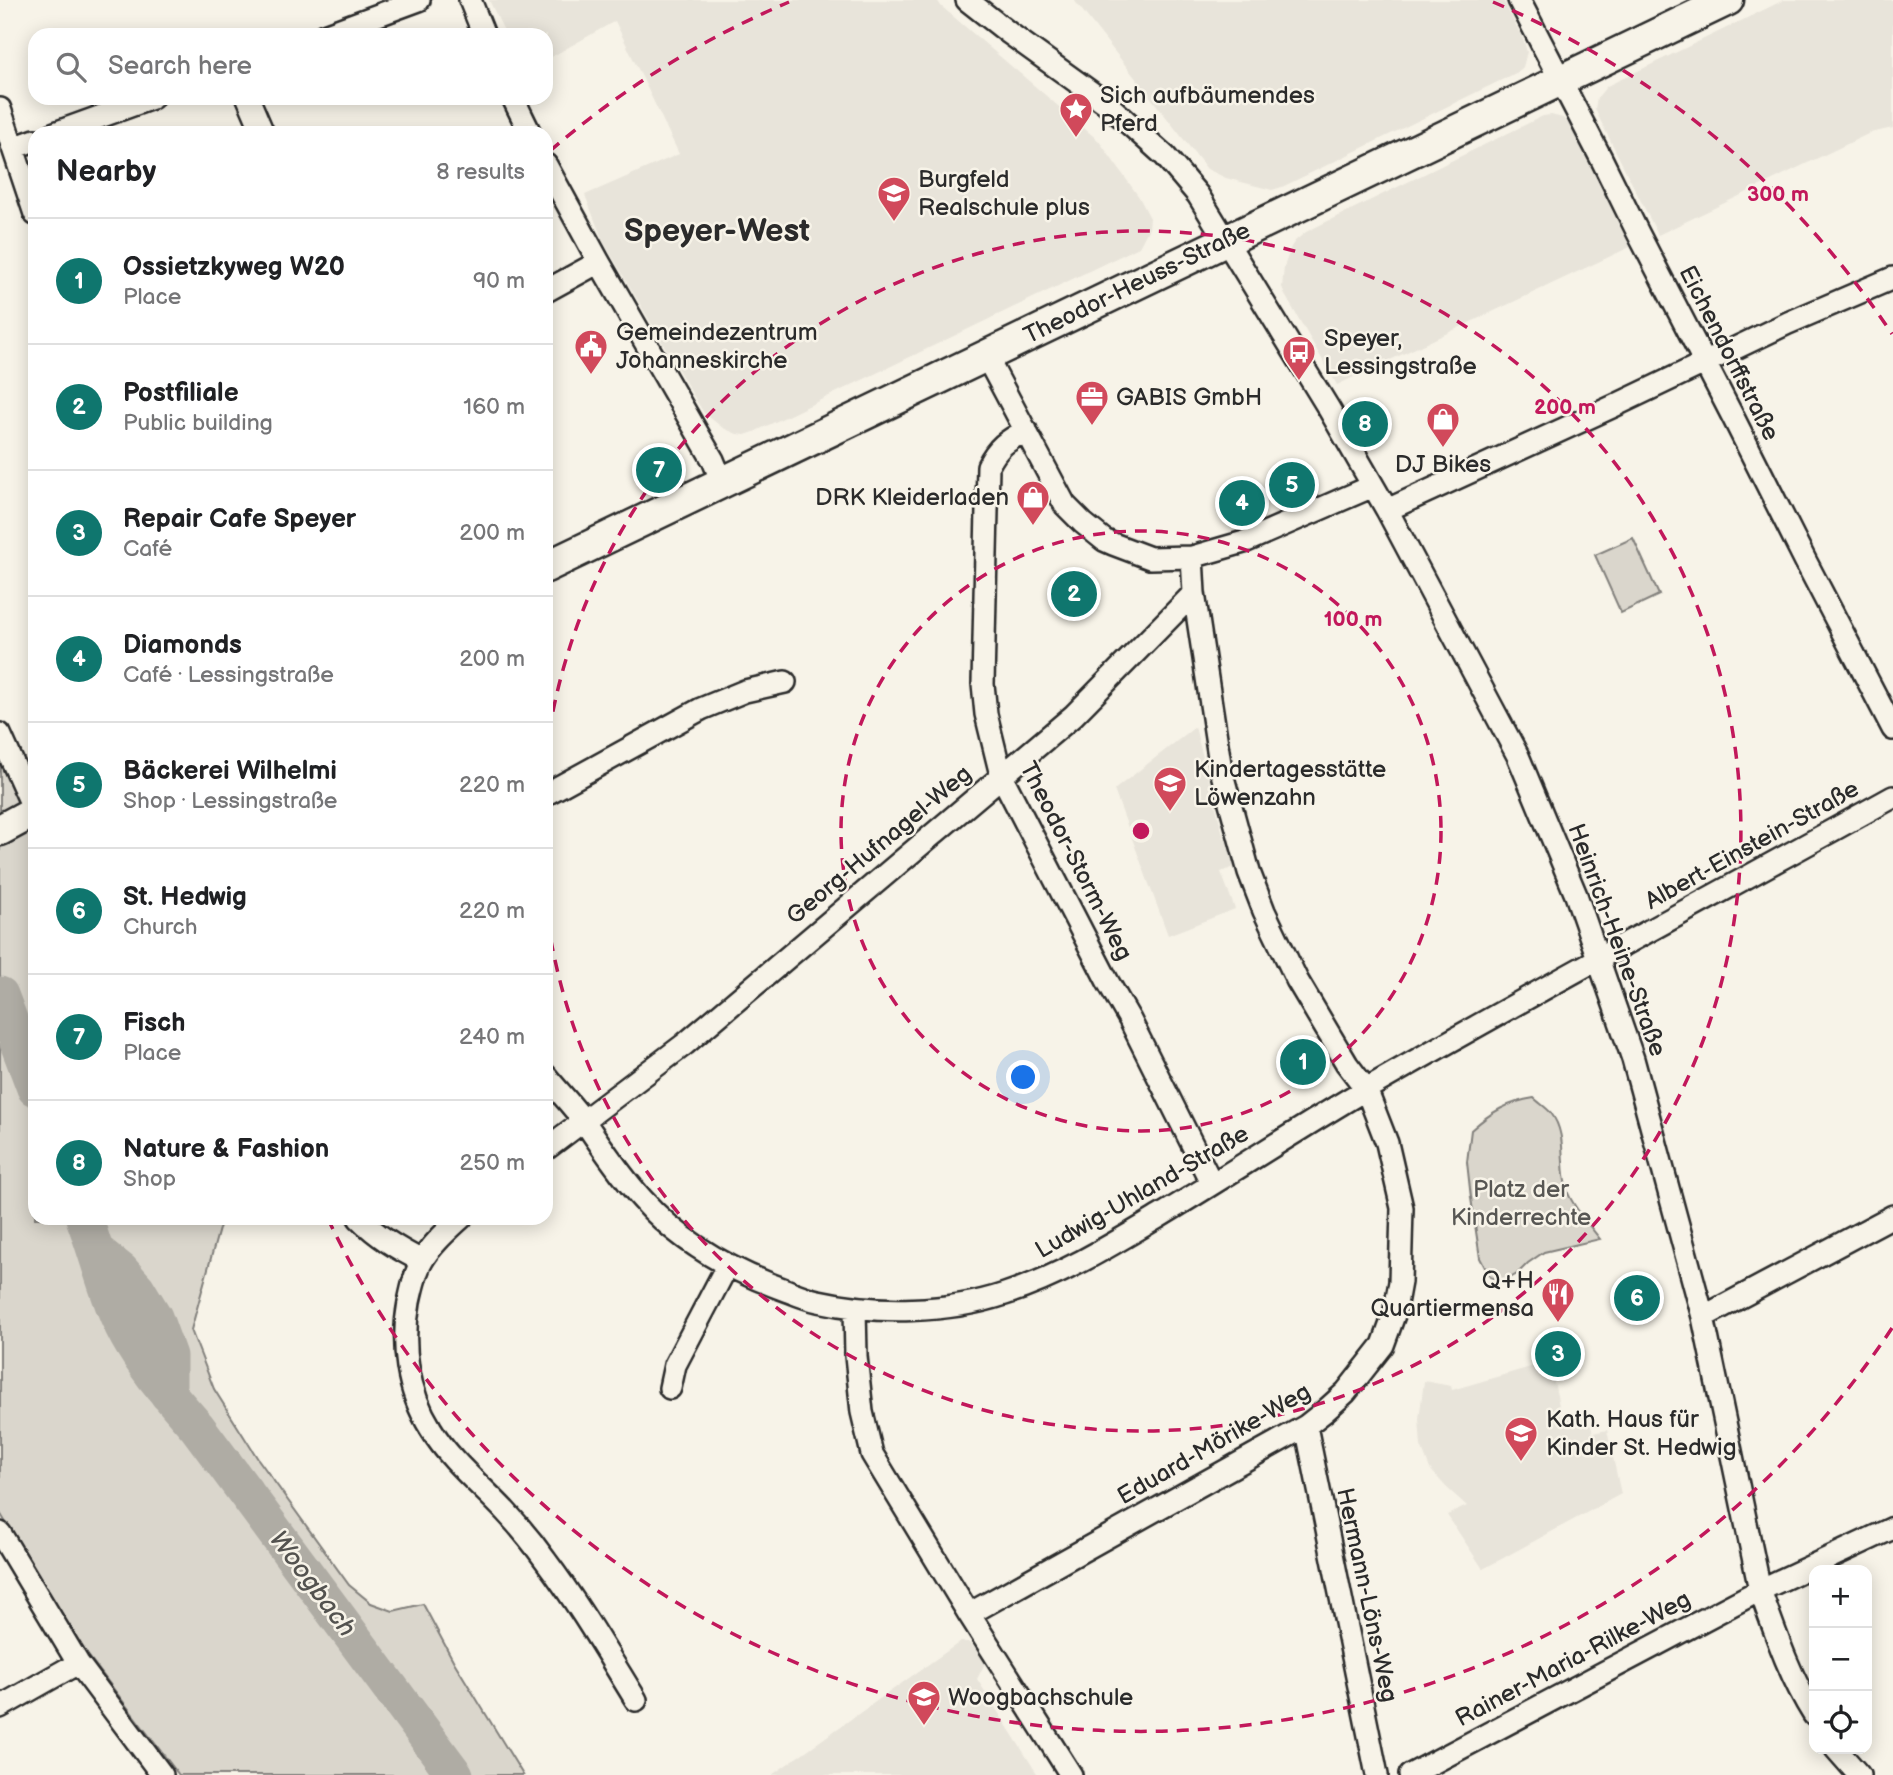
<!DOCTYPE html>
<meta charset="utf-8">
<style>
body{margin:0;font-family:"Balsamiq Sans",sans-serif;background:#f6f6f6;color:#202124}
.controls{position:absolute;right:21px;bottom:21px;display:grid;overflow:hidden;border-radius:14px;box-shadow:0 4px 18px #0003}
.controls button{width:63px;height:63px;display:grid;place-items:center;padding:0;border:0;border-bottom:2px solid #e0e0e0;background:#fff;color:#202124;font:35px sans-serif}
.you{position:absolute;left:1024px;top:1078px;width:24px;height:24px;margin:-18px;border:5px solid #fff;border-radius:50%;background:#1a73e8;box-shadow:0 0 0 10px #1a73e833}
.badge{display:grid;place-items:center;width:46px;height:46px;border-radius:50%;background:#0f766e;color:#fff;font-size:23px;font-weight:700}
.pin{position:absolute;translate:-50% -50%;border:4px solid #fff;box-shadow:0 2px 7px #0006}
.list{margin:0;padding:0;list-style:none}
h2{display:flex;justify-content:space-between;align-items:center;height:91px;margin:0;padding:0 28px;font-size:30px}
h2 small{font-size:23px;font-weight:400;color:#757577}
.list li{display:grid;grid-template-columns:46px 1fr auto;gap:21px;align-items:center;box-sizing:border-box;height:126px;padding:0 28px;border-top:2px solid #e0e0e0}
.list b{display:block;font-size:26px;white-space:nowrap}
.list p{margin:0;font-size:23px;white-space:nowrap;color:#757577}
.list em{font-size:23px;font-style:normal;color:#757577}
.icon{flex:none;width:38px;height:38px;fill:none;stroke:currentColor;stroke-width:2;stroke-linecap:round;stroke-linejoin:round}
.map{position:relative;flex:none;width:1893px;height:1775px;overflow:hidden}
.search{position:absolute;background:#fff;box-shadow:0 4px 18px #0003;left:28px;top:28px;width:525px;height:77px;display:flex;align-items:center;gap:18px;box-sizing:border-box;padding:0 24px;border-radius:21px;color:#757577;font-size:26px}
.panel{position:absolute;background:#fff;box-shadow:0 4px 18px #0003;left:28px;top:126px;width:525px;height:1099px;border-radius:21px}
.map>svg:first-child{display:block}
.built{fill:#e8e4da}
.green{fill:#dad6cc;stroke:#82807c;stroke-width:2}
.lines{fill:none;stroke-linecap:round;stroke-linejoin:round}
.river{stroke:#afaca4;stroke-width:37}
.minor-casing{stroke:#2b2b2b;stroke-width:26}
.secondary-casing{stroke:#2b2b2b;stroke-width:35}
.minor{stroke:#f7f3e8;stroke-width:21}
.secondary{stroke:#f7f3e8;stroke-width:30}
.ring{fill:none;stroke:#c2185b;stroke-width:3.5;stroke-dasharray:12 9}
.labels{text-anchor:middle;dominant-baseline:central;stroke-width:5;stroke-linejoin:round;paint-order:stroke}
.poi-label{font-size:24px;fill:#2b2b2b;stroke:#f7f3e8;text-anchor:start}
.street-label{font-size:24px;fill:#2b2b2b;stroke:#f7f3e8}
.park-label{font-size:24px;fill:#575653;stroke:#f7f3e8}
.water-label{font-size:26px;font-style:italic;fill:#53524f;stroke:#f7f3e8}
.district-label{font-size:32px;font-weight:bold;fill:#2b2b2b;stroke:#f7f3e8}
.centre{fill:#c2185b;stroke:#f7f3e8;stroke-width:3.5}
.ring-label{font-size:21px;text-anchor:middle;font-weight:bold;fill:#c2185b;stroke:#f7f3e8;stroke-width:5;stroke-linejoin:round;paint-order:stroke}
</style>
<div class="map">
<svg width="1893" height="1775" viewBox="0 0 1893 1775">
<rect width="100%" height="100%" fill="#f7f3e8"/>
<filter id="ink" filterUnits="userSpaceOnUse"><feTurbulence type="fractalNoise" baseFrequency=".0143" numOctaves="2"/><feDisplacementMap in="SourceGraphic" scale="14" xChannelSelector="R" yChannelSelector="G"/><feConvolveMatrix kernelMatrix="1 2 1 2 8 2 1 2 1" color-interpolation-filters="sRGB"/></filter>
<g filter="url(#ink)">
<path class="built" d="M489 0H937L941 6 1099 141 1139 197 1150 218 1149 228 1139 247 754 432 745 435 737 434 723 428 704 413 697 402 603 241 585 195 679 154 615 21 546 60V35H506Z
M1074 0H1503L1523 39 1527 52 1523 67 1518 72 1282 187 1272 190 1226 178 1207 169Z
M1784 0H1893V128L1870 133 1658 235 1600 120 1595 109 1597 98 1607 86Z
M1551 115 1563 118 1570 125 1630 247 1337 385 1285 295 1282 287 1284 267 1291 247 1295 241 1306 232 1334 218 1543 116Z
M1195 727 1224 838 1231 836 1240 865 1221 872 1235 909 1168 935 1114 790Z
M1534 1366 1536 1372 1551 1368 1562 1419 1587 1413 1593 1433 1607 1430 1621 1494 1483 1569 1447 1515 1467 1506 1446 1487 1430 1469 1421 1446 1419 1419 1424 1381 1451 1386 1452 1390Z
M960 1642H968L987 1659 977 1679 1038 1775H772Z"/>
<path class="green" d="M1633 538 1659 595 1621 613 1595 555Z
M0 752 35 791V1218H222L191 1330 214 1389 258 1459 349 1585 371 1603 393 1611 423 1604 454 1662 523 1775H179L87 1654 0 1513Z
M1534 1098C1539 1103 1546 1107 1551 1113 1569 1136 1558 1168 1568 1193 1574 1208 1590 1226 1600 1239L1544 1252 1528 1263 1517 1274 1503 1282 1490 1277 1480 1258 1471 1198 1467 1162 1471 1130C1491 1112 1508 1102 1534 1098Z"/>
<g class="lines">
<path class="river" d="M0 995 35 1088
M84 1218C100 1260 109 1306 133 1345 151 1375 174 1401 197 1427L455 1775
M97 1252 121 1271 137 1289 154 1317 168 1356V1394"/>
<defs>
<path id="minor" d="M470 0 484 35
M967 0 1009 33 1106 103 1165 156 1198 195 1329 409 1387 510 1518 756 1576 895 1633 1059 1703 1317 1760 1590C1775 1632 1790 1677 1814 1715
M1519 0 1601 158 1638 233 1733 417 1806 562 1893 729
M324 35 419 0
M248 98 263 133
M513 98 530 133
M0 109 35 214
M55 133 152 98
M13 148 35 140
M546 165 599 262 713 460 722 482
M546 291 599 262
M986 356 1065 505 1083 523 1104 540 1113 544 1150 558 1192 557 1244 542 1373 486
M1026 430C1007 441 998 446 988 466L983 684 986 714 1001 775 1108 982 1130 1020 1212 1184
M1387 510 1614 406 1788 323 1893 278
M0 734 35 812
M546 794 701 709 745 691 785 682
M546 1076C559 1092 574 1107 586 1124 604 1150 621 1176 643 1200 681 1243 734 1272 788 1291 798 1295 808 1299 818 1301 876 1314 948 1313 1005 1294 1061 1276 1110 1246 1160 1216 1230 1174 1298 1129 1368 1088 1541 988 1718 894 1893 797
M546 1149 685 1044 1073 716 1194 593
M359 1218C378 1237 398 1249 422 1261
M461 1218C447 1231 431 1245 422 1261 415 1273 412 1288 409 1302 401 1345 407 1391 431 1429 450 1461 481 1485 506 1512 520 1527 534 1544 546 1561 579 1605 607 1653 636 1700
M855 1308 856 1356 862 1412 872 1454 969 1614 1071 1775
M1703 1317 1893 1216
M670 1388 675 1365 727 1266
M1306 1426 1377 1775
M0 1533 78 1663 162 1775
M969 1614 1306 1426 1325 1411 1346 1392 1383 1345 1394 1315 1400 1282 1402 1208 1387 1143 1366 1089 1347 1064 1297 980 1264 911 1249 872 1221 770 1194 593 1192 557
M0 1707 78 1663
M1836 1749 1859 1775
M1410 1775 1760 1590 1893 1528"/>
<path id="secondary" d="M546 567 1728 0
M0 830 35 811"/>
</defs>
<use href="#minor" class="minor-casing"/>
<use href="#secondary" class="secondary-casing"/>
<use href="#minor" class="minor"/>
<use href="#secondary" class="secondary"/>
</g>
</g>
<g class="ring">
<circle cx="1141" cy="831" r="300"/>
<path d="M546 753A600 600 0 1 1 546 909"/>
<path d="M1892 1328A901 901 0 0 1 328 1219M550 151A901 901 0 0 1 789 2M1493 2A901 901 0 0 1 1892 334"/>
</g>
<defs>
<symbol id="sight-pin" viewBox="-11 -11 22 30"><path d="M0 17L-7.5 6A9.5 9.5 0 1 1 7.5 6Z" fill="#d1495b" stroke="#f7f3e8"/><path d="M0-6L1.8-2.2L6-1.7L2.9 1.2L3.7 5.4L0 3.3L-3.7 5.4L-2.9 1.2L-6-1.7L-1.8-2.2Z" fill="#fff"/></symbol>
<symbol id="school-pin" viewBox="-11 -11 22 30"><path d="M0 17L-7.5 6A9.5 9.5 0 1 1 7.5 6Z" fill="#d1495b" stroke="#f7f3e8"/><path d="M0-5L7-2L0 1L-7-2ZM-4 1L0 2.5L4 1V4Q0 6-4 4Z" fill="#fff"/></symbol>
<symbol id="civic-pin" viewBox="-11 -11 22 30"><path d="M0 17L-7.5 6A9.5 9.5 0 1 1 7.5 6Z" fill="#d1495b" stroke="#f7f3e8"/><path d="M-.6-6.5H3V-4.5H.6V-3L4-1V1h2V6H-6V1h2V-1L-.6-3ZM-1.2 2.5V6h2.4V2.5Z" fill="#fff"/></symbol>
<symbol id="bus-pin" viewBox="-11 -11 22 30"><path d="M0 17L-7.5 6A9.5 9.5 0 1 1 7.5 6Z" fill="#d1495b" stroke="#f7f3e8"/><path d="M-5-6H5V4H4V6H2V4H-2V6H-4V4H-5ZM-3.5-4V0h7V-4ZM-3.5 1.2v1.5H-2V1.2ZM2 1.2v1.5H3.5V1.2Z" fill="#fff"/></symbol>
<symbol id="office-pin" viewBox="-11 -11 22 30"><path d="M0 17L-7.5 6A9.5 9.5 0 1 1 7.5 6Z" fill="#d1495b" stroke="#f7f3e8"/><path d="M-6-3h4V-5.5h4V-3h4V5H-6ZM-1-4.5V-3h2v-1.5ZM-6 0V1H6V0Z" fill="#fff"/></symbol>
<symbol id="shop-pin" viewBox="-11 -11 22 30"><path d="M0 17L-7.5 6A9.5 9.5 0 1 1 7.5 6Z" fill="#d1495b" stroke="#f7f3e8"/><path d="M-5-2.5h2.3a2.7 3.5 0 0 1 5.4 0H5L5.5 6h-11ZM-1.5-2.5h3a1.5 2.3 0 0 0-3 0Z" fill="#fff"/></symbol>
<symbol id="restaurant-pin" viewBox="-11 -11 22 30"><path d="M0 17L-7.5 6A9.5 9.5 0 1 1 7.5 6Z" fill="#d1495b" stroke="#f7f3e8"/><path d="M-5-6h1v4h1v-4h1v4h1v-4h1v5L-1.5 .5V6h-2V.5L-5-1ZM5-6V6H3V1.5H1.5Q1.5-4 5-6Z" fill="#fff"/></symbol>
</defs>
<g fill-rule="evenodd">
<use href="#sight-pin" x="1057" y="90" width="38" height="52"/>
<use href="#school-pin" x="875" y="174" width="38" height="52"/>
<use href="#civic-pin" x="572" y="327" width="38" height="52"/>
<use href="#bus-pin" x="1280" y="333" width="38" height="52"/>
<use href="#office-pin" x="1073" y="378" width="38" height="52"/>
<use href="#shop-pin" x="1424" y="400" width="38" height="52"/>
<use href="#shop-pin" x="1014" y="478" width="38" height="52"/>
<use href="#school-pin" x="1151" y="764" width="38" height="52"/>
<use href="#restaurant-pin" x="1539" y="1275" width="38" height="52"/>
<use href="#school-pin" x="1502" y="1414" width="38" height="52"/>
<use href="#school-pin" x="905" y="1678" width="38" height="52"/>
</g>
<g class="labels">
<g class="poi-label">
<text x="1100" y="95">Sich aufbäumendes<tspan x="1100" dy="28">Pferd</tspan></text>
<text x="918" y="179">Burgfeld<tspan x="918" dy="28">Realschule plus</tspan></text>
<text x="616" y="332">Gemeindezentrum<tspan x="616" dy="28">Johanneskirche</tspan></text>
<text x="1324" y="338">Speyer,<tspan x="1324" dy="28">Lessingstraße</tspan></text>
<text x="1116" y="397">GABIS GmbH</text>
<text x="1443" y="464" text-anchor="middle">DJ Bikes</text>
<text x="1009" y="497" text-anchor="end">DRK Kleiderladen</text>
<text x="1194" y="769">Kindertagesstätte<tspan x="1194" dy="28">Löwenzahn</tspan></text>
<text x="1534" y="1280" text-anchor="end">Q+H<tspan x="1534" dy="28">Quartiermensa</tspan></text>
<text x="1546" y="1419">Kath. Haus für<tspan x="1546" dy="28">Kinder St. Hedwig</tspan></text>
<text x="948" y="1697">Woogbachschule</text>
</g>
<g class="street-label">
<text transform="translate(1137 283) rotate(-26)">Theodor-Heuss-Straße</text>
<text transform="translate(1729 353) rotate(63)">Eichendorffstraße</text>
<text transform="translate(879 845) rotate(-40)">Georg-Hufnagel-Weg</text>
<text transform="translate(1752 845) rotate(-29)">Albert-Einstein-Straße</text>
<text transform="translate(1076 861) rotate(63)">Theodor-Storm-Weg</text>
<text transform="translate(1617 940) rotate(70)">Heinrich-Heine-Straße</text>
<text transform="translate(1142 1192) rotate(-30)">Ludwig-Uhland-Straße</text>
<text transform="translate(1214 1444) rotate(-30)">Eduard-Mörike-Weg</text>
<text transform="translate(1367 1595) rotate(78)">Hermann-Löns-Weg</text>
<text transform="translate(1573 1659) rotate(-28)">Rainer-Maria-Rilke-Weg</text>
</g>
<g class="park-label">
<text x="1521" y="1189">Platz der<tspan x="1521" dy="28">Kinderrechte</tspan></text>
</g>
<g class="water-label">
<text transform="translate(312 1584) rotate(53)">Woogbach</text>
</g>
<g class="district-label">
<text x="717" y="231">Speyer-West</text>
</g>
</g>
<circle cx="1141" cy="831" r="10" class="centre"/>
<g class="ring-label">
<text x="1778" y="201">300 m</text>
<text x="1565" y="414">200 m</text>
<text x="1353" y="626">100 m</text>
</g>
</svg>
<div class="controls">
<button>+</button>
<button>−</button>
<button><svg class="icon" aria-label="locate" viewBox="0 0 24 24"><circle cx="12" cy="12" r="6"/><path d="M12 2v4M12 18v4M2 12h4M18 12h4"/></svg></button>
</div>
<div class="you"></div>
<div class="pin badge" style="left:1303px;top:1062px">1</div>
<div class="pin badge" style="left:1074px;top:594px">2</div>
<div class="pin badge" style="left:1558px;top:1354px">3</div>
<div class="pin badge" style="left:1242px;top:503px">4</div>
<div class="pin badge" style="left:1292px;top:485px">5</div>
<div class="pin badge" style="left:1637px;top:1298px">6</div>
<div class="pin badge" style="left:659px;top:470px">7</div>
<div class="pin badge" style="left:1365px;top:424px">8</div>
<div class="search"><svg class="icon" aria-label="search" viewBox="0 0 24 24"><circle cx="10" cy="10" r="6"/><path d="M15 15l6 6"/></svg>Search here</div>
<section class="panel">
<h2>Nearby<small>8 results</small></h2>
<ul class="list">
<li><span class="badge">1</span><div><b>Ossietzkyweg W20</b><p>Place</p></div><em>90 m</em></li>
<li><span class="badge">2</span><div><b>Postfiliale</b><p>Public building</p></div><em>160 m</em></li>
<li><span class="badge">3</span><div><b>Repair Cafe Speyer</b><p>Café</p></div><em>200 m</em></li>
<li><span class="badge">4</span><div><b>Diamonds</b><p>Café · Lessingstraße</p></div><em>200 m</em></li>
<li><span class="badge">5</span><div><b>Bäckerei Wilhelmi</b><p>Shop · Lessingstraße</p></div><em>220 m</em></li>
<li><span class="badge">6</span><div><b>St. Hedwig</b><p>Church</p></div><em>220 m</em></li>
<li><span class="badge">7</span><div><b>Fisch</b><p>Place</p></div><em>240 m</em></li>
<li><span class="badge">8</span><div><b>Nature &amp; Fashion</b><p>Shop</p></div><em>250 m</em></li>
</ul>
</section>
</div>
